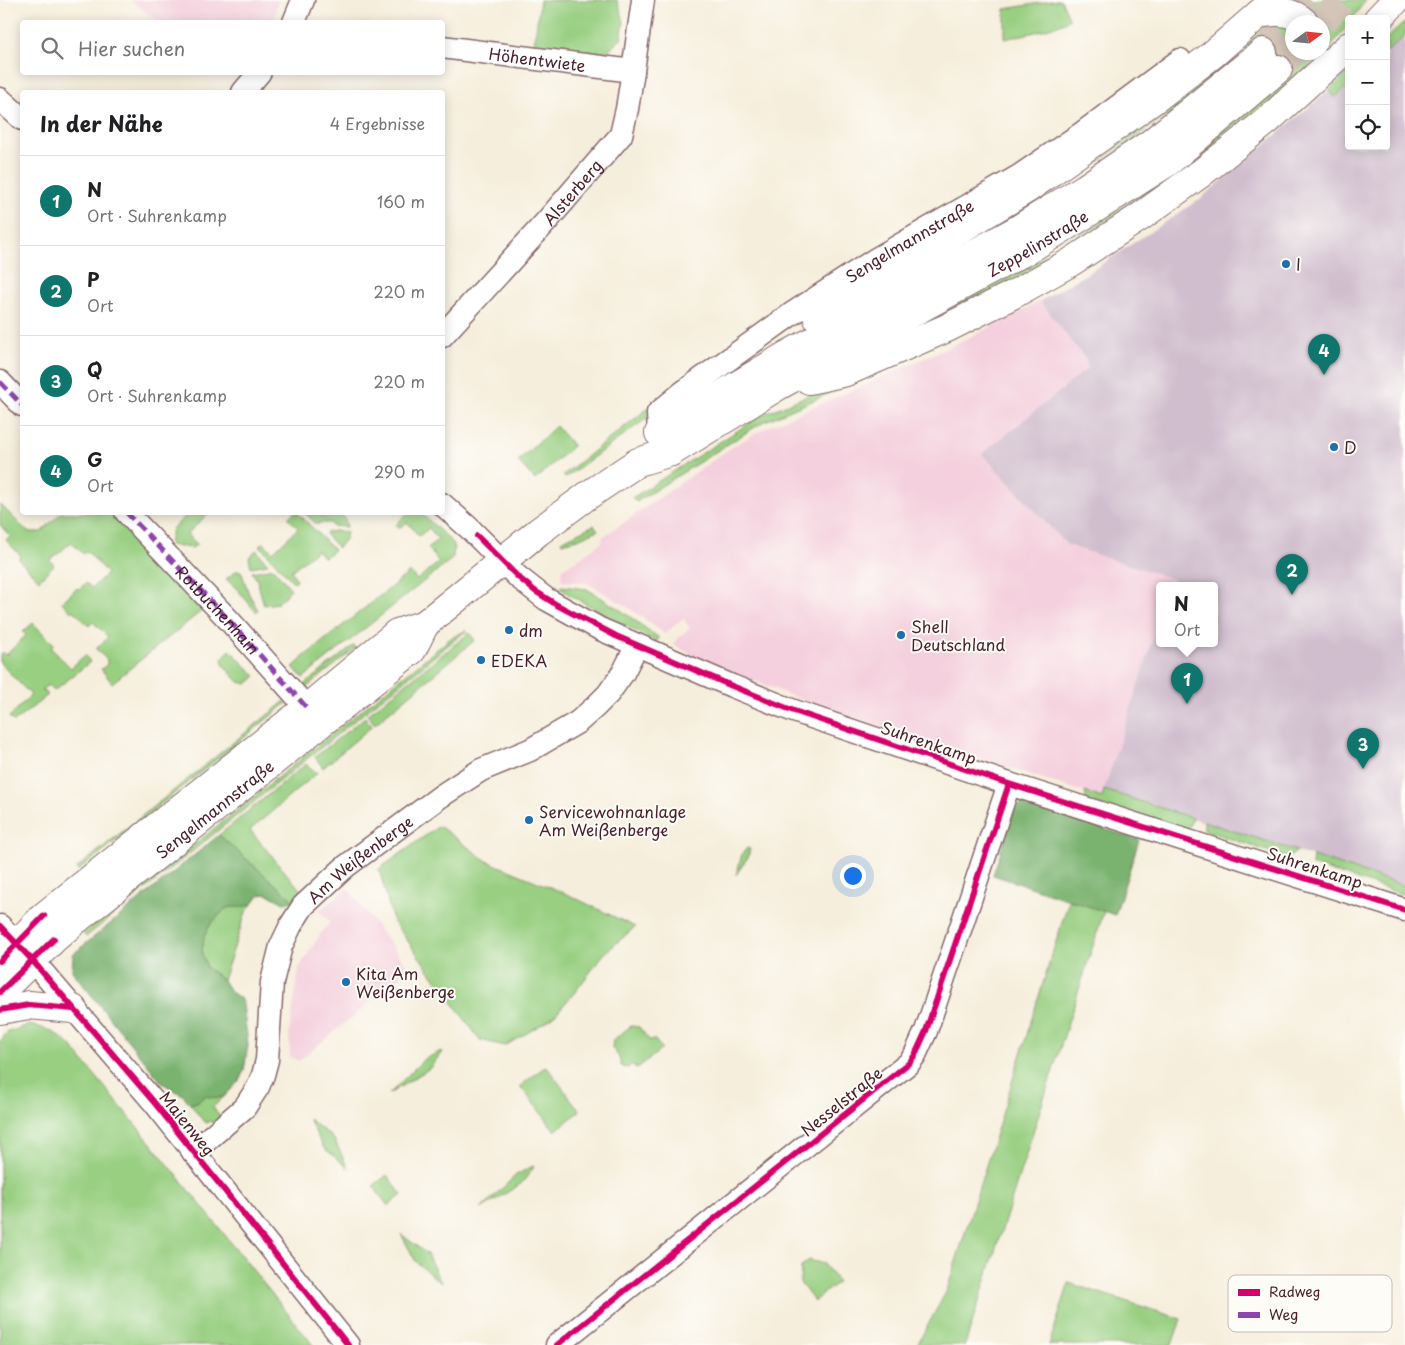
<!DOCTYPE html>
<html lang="de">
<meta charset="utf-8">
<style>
body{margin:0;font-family:"Playpen Sans",sans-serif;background:#f2f2f2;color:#202124}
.controls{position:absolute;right:15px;top:15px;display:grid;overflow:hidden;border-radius:5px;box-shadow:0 2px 12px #0003}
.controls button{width:45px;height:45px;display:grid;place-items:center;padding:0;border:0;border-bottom:1px solid #e0e0e0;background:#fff;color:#202124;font:25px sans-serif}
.compass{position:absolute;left:1285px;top:15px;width:45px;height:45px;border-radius:50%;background:#fff;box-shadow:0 2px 12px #0003;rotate:75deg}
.you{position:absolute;left:852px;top:875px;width:18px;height:18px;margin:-12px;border:4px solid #fff;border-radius:50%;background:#1a73e8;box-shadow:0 0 0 8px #1a73e833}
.badge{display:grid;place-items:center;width:32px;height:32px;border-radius:50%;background:#0f766e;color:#fff;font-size:16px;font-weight:700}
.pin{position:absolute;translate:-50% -41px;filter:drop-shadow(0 1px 2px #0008)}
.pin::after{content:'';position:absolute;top:26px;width:18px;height:15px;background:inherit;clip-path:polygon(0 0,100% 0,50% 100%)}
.popup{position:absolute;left:1156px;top:582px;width:62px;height:65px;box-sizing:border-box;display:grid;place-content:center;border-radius:5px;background:#fff;filter:drop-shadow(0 1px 4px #0005);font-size:16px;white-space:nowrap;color:#757577}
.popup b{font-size:19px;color:#202124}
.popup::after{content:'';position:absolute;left:50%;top:100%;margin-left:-10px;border:10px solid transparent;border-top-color:#fff}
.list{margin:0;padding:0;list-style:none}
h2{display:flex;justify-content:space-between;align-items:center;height:65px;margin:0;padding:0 20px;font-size:21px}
h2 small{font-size:16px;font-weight:400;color:#757577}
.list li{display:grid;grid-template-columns:32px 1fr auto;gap:15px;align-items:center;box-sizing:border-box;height:90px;padding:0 20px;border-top:1px solid #e0e0e0}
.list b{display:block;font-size:19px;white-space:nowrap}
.list p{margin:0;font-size:16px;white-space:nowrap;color:#757577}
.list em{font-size:16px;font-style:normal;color:#757577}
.icon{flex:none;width:28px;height:28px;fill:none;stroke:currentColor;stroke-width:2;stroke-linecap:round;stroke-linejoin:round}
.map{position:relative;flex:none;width:1405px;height:1345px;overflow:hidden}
.search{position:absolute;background:#fff;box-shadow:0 2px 12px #0003;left:20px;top:20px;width:425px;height:55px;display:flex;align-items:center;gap:12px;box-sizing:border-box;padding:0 18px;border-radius:5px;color:#757577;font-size:19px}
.panel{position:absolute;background:#fff;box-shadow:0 2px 12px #0003;left:20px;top:90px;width:425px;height:425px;border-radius:5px}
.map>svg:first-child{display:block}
.built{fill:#f4cfdd}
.industrial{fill:#d0bdcd}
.green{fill:#98cf81;stroke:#717756}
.forest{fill:#7ab26f;stroke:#62684d}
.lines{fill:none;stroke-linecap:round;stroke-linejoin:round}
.highway-tunnel{stroke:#d4c5b9;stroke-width:28;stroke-dasharray:28 14;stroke-linecap:butt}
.minor-casing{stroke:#866769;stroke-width:25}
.major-casing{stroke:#866769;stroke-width:30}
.highway-casing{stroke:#866769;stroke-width:30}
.minor{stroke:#fff;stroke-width:22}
.major{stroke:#fff;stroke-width:28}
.highway{stroke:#fff;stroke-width:28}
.quiet{stroke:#8e44ad;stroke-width:5;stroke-dasharray:10 5;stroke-linecap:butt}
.cycleway-casing{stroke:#fdfcf7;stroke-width:9}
.cycleway{stroke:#d6006c;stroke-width:6}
.poi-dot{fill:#1f6fb2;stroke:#fdfcf7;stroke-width:2}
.labels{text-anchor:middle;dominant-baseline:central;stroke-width:4;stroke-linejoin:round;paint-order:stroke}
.street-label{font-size:16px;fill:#4a1f2b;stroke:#fdfcf7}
.poi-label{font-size:16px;fill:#4a1f2b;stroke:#fdfcf7;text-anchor:start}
.key{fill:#fdfcf7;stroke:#c7baba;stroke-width:1}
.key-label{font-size:14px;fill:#4a1f2b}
</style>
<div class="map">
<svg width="1405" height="1345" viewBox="0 0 1405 1345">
<rect width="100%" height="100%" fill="#fdfcf7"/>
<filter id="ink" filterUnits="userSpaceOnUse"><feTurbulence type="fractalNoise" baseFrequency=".02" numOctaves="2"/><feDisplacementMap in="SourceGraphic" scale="10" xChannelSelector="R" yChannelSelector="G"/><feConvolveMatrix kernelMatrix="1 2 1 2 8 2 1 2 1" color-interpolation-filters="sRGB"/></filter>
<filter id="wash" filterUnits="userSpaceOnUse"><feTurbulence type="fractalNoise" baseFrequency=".0096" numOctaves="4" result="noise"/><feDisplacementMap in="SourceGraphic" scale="20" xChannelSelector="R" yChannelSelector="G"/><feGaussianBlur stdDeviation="1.12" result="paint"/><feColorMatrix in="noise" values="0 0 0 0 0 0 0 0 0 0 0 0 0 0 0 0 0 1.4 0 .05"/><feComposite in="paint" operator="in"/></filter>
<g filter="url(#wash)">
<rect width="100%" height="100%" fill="#f6eedc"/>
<path class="built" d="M130 0H278L273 22H159Z
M1040 301 1085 359 1088 368 982 454 1067 545 1173 579 1171 585H1160L1159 621 1102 798 809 703 694 656 673 644 675 641 690 628 683 618 665 634 628 607 587 583 563 581 561 577 562 570 602 542 603 537 735 445 767 427 894 372 981 332Z
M347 888 410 969 299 1061 290 1057 289 1034 299 968 321 933 330 922 319 911Z"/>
<path class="industrial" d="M1405 36V886L1104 790 1159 621 1160 643H1214V585H1171L1173 579 1067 545 982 454 1088 368 1085 359 1040 301 1085 275 1200 199 1329 90 1335 97 1349 85V146H1386V52Z"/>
<path class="green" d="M540 0H617L624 22 621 39 605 53 534 45Z
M1057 0H1061L1070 19C1052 30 1025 34 1005 39V9Z
M1282 0H1366L1352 19H1349V23L1331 47 1328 48 1323 32 1322 22H1317Z
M1292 22V52L1313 53V61L1287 95 1051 266 860 354 1020 271 1099 223 1142 194 1280 84 1284 83 1283 76 1256 46 1249 44 1246 46 1250 48 1188 102 1081 174 984 234 913 273 1258 23Z
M1405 22V36L1386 52V39Z
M1349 72V85L1335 97 1329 90Z
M892 359 895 365 763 422 636 502 632 498 762 415Z
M651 406 654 413 565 478 563 475Z
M556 426 573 446 535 480 518 461Z
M0 504 28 532H41L61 513H118L209 605 112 683 101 669 107 665V660L96 649 108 637 93 622 89 626 73 610 71 612 62 602 77 588 79 589 86 583 92 588 107 573 87 551 83 554 71 542 57 555 56 554 50 560 54 565 39 580 18 559 21 556 6 540 10 536 0 525Z
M189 513H209L187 534 197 544 192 548 169 545 172 529Z
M293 513H298L334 550 324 558 317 550 291 571 297 580 294 583 260 546 263 542 273 552 298 528 288 518Z
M305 513H341L345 519 347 527 332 526V523H319L317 525Z
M407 513H421L454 544 453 558 303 678 293 667 302 659V658L410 572 417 580 439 562 428 548 438 539 429 528 419 536 407 522 400 528 396 525Z
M594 525 598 530 578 539 562 543 561 541Z
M335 531 347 532 346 538 338 548 325 534 326 532Z
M256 550 268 564 251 567 249 557Z
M273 568 291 589 278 603 264 605 257 580 252 572Z
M236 571H241L249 594 258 610 256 612 238 590 226 579Z
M562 586 587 589 622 611 659 638 656 642 570 595 560 588Z
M33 623 54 644 51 648 71 668 85 655 90 662 54 691 49 685 42 689 48 695 14 722 9 717 31 695 0 663V655L3 652 6 655 26 635 23 632Z
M467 630 86 937 83 934 451 638Z
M469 633 475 640 375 724 367 715Z
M354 645 356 648 302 691 300 688Z
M230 650 256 676 247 684 239 682 224 666 222 658Z
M285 701 287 703 78 871 76 869Z
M365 717 372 726 323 768 315 757Z
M306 764 317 773 250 830 303 893 294 901 219 835Z
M1104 790 1193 818 1186 832 1086 801 1085 792 1102 798Z
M1204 821 1209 823 1297 851 1288 858 1204 830Z
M439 826 487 861 569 895 635 927 604 954 575 992 552 1018 505 1046 480 1040 393 921 379 869Z
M747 848 750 849 748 857 736 875 742 854Z
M1313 856 1405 886V895L1312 865Z
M1069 900 1104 911 965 1345H917L947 1290Z
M252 904 246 912 223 980 207 969 202 953 204 937 210 925 225 909 231 907H241Z
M29 1025C48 1028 56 1032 71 1046L172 1169 313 1345H0V1041L8 1032Z
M631 1026 639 1027 649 1040H655L662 1049 636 1069 632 1064 628 1068C618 1066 622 1066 619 1058 618 1055 614 1051 612 1048L613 1040Z
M441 1051 442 1052 430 1068 389 1094 423 1060Z
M546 1066 580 1111 555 1131 520 1086Z
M205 1096 218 1098 225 1096 213 1107 222 1119 214 1124 211 1121 207 1123 204 1122 190 1104 197 1102Z
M309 1119 334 1139 348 1168 323 1147 309 1120Z
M533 1166 534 1167 522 1183 481 1209 516 1175Z
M387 1175 402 1195 388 1206 373 1186Z
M401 1234 427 1254 441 1283 416 1262Z
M809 1260 824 1264 838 1282 814 1301 800 1283 801 1267Z
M1069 1283 1181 1319 1172 1345H1049Z"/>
<path class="forest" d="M1022 803 1139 840 1115 915 993 875 1014 810Z
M219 835 294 901 284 903 267 894 259 895 252 904 241 907H231L225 909 210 925 204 937 202 953 207 968 223 980 230 991 240 998 243 1004 248 1045 244 1071 238 1082 225 1096 218 1098 205 1096 197 1102 190 1104 183 1095 162 1083 72 971 73 954Z"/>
</g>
<g filter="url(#ink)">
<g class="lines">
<path class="highway-tunnel" d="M1322 22 1343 0
M1263 52 1313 0
M1278 69 1294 52"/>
<defs>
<g id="minor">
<path d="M294 22 303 0"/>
<path id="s1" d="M442 47 633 71"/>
<path d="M243 92 260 72"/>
<path d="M0 99 22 119"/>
<path id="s2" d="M442 336 545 223 621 135 627 109 633 71 643 0"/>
<path d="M0 382 22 405"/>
<path id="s3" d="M659 433 658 413 682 393 793 313 876 259 1019 176 1082 133 1180 60"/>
<path d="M442 504 470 529 518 577 546 599 600 629 732 686 794 711 1009 784 1405 910"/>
<path id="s4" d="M126 512 227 618 307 708"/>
<path d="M0 926 32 960 153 1101 348 1345"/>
<path id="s5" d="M193 1152 245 1107 258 1087 263 1075 267 1060 272 982 281 946 291 925 303 906 345 867 441 796 481 770 530 750 578 722 595 707 608 694 623 673 637 645"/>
<path d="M557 1345 909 1063 915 1055 926 1031 1009 784"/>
</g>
<g id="major">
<path d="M0 961 44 916 307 708 390 639 397 633 425 624 538 532 587 496 638 462 671 452"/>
<path id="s6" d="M0 992 54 939 76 920 412 650 425 624"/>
<path d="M0 1010 29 1005 73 1009"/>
</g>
<g id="highway">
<path d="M1259 14C1275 11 1291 10 1304 22"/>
<path d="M1378 19 1396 0"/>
<path d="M818 319 922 252 1027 189 1159 96 1212 55 1275 0"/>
<path d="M809 380 846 372 947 328 1014 294 1071 262 1140 217 1200 174 1268 120 1349 46"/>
<path d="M659 433 787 355 1017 230 1085 188 1151 143 1263 52"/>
<path id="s7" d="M671 452 778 386 1029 249 1099 206 1168 162 1278 69"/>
</g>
</defs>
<use href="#minor" class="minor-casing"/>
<use href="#major" class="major-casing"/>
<use href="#highway" class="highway-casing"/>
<use href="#minor" class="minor"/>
<use href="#major" class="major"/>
<use href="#highway" class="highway"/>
<path class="quiet" d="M0 382 22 405
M126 512 227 618 307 708"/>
<defs>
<path id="cycleway" d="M477 536 518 577 535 591 557 605 616 636 732 686 794 711 1009 784 1405 910
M0 926 32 960 153 1101 348 1345
M0 961 44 916
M0 992 54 939
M0 1010 29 1005 73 1009
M557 1345 909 1063 915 1055 926 1031 1009 784"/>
</defs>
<use href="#cycleway" class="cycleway-casing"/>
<use href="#cycleway" class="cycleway"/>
</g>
</g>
<g class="poi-dot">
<circle cx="1286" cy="264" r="5"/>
<circle cx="1334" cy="447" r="5"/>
<circle cx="509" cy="630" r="5"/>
<circle cx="901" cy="635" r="5"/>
<circle cx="481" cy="660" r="5"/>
<circle cx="529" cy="820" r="5"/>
<circle cx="346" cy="982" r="5"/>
</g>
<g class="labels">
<g class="street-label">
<text stroke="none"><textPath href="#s1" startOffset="96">Höhentwiete</textPath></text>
<text stroke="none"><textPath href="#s2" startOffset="194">Alsterberg</textPath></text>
<text stroke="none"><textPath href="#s3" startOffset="325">Sengelmannstraße</textPath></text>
<text stroke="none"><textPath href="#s7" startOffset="422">Zeppelinstraße</textPath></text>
<text stroke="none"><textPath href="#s4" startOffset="134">Rotbuchenhain</textPath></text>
<text transform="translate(929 742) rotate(19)">Suhrenkamp</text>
<text stroke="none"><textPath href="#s6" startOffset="282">Sengelmannstraße</textPath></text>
<text stroke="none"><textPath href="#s5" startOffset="356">Am Weißenberge</textPath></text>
<text transform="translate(1315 867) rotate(18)">Suhrenkamp</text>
<text transform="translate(841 1101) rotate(-39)">Nesselstraße</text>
<text transform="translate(188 1123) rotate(51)">Maienweg</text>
</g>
<g class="poi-label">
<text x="1296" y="264">I</text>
<text x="1344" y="447">D</text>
<text x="911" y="626">Shell<tspan x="911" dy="18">Deutschland</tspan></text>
<text x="519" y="630">dm</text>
<text x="491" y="660">EDEKA</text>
<text x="539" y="811">Servicewohnanlage<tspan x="539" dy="18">Am Weißenberge</tspan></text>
<text x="356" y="973">Kita Am<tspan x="356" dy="18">Weißenberge</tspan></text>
</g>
</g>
<rect x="1228" y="1275" width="164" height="57" rx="8" class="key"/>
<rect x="1238" y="1289" width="22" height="7" fill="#d6006c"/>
<rect x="1238" y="1312" width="22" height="6" fill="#8e44ad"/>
<g class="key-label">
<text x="1269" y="1297">Radweg</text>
<text x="1269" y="1320">Weg</text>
</g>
</svg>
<div class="controls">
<button>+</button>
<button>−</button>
<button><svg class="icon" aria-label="locate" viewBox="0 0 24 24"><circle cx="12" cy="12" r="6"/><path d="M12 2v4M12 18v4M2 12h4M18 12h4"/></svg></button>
</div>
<svg class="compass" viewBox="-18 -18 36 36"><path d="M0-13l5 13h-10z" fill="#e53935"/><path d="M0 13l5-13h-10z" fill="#757577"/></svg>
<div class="you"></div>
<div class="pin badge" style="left:1187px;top:704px">1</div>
<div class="popup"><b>N</b>Ort</div>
<div class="pin badge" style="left:1292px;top:595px">2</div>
<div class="pin badge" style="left:1363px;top:769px">3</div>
<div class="pin badge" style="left:1324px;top:375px">4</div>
<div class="search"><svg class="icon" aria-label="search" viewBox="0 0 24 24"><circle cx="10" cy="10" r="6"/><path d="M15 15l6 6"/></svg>Hier suchen</div>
<section class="panel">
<h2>In der Nähe<small>4 Ergebnisse</small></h2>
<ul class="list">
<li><span class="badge">1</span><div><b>N</b><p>Ort · Suhrenkamp</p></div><em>160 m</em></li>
<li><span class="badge">2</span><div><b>P</b><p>Ort</p></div><em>220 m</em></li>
<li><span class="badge">3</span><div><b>Q</b><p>Ort · Suhrenkamp</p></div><em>220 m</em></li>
<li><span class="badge">4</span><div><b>G</b><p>Ort</p></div><em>290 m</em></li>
</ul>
</section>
</div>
